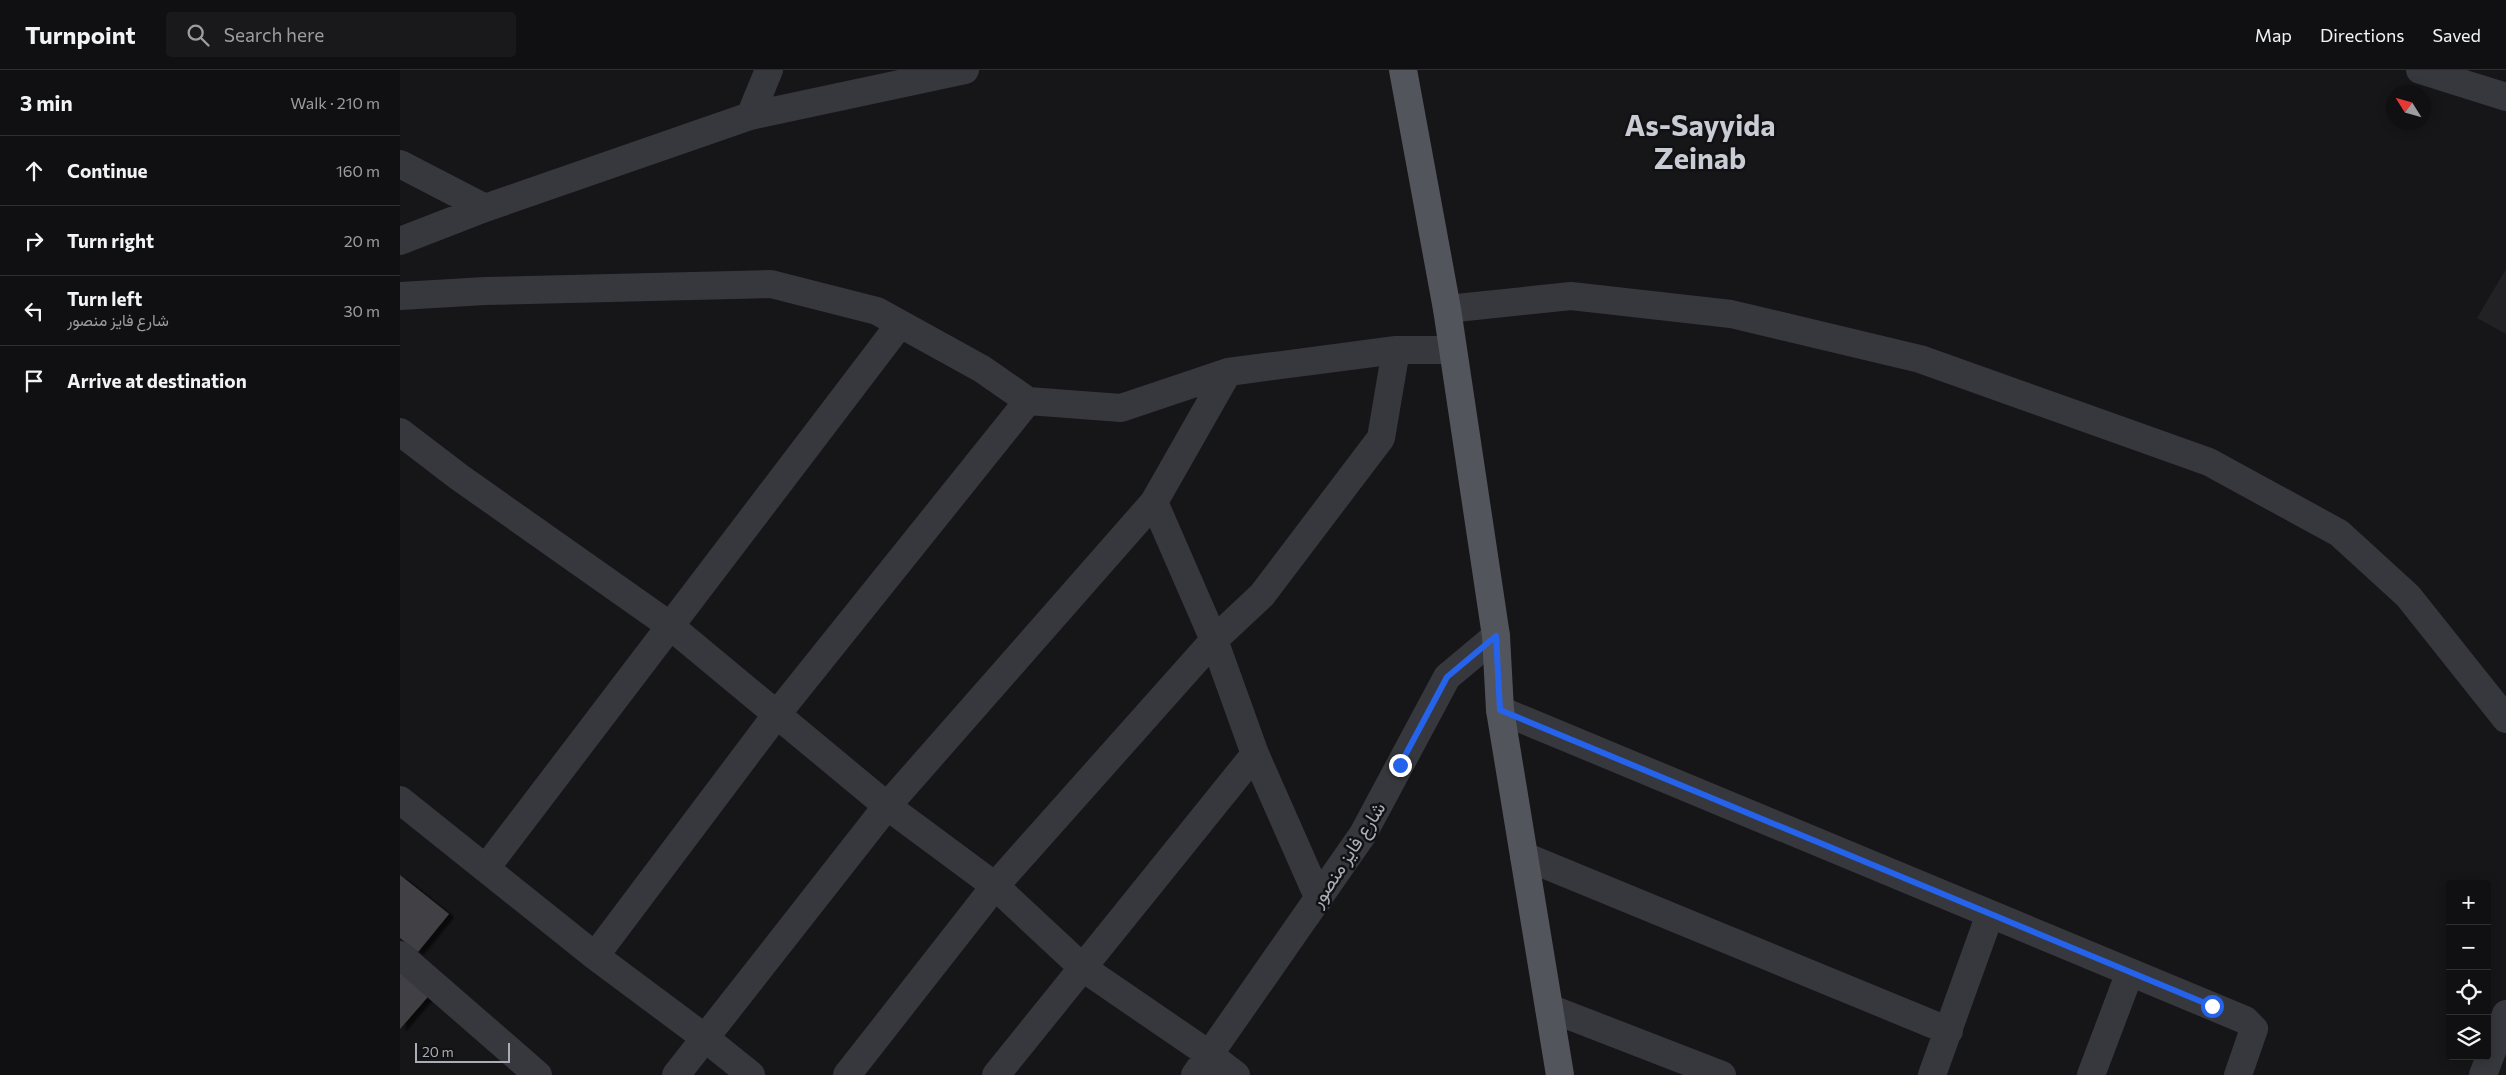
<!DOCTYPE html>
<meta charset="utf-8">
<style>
body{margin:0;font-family:Commissioner,Vazirmatn,sans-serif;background:#19191b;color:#f1f3f6}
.controls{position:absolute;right:15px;bottom:15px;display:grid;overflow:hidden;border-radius:5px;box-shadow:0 2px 12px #0003}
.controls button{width:45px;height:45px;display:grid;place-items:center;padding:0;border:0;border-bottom:1px solid #303032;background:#101012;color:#f1f3f6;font:25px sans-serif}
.compass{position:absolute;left:1986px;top:15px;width:45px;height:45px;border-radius:50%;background:#101012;box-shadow:0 2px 12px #0003;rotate:307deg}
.scale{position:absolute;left:15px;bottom:12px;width:95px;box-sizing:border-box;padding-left:5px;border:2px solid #a8adb8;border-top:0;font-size:14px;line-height:18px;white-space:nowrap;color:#a8adb8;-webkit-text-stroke:4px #111113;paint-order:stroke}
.stop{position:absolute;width:15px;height:15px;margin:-11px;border:4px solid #2563eb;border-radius:50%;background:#fff}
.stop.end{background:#2563eb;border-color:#fff;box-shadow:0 1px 5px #0008}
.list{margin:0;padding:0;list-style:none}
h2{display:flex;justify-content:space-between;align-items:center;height:65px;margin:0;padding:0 20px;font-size:21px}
h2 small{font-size:16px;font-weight:400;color:#9c9d9f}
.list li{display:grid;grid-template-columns:32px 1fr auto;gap:15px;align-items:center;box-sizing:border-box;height:70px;padding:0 20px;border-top:1px solid #303032}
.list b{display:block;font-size:19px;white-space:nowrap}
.list p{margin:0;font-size:16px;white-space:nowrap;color:#9c9d9f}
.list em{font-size:16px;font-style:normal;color:#9c9d9f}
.icon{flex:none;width:28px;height:28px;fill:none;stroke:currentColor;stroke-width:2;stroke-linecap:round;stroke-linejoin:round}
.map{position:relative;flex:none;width:2106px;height:1005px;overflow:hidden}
header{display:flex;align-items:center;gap:30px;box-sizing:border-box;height:70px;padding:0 25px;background:#101012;border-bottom:1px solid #303032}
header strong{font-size:24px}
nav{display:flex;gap:28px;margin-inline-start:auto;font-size:18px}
.search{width:350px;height:45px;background:#19191b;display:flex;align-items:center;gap:12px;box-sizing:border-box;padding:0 18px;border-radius:5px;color:#9c9d9f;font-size:19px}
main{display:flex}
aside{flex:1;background:#101012}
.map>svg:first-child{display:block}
.built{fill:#222225}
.building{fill:#404145;filter:url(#shadow)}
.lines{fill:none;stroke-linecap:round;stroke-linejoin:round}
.minor{stroke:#37383d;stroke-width:28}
.major{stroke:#53555c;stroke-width:28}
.route{stroke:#2563eb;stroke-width:6}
.labels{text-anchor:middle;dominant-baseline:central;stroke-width:5;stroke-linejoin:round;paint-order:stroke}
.street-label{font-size:19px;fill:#a8adb8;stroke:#111113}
.town-label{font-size:29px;font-weight:bold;fill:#c9ccd4;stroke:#111113}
</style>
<header>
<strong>Turnpoint</strong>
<div class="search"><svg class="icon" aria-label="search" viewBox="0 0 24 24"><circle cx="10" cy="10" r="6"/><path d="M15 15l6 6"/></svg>Search here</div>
<nav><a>Map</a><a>Directions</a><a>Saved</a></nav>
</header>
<main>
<aside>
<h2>3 min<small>Walk · 210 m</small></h2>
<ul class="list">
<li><svg class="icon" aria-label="ahead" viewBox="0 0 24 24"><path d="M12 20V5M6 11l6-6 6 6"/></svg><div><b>Continue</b></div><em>160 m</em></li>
<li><svg class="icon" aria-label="right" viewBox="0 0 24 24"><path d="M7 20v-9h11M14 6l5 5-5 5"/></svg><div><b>Turn right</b></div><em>20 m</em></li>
<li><svg class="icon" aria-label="left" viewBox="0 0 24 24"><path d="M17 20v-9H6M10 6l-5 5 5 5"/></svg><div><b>Turn left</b><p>شارع فايز منصور</p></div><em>30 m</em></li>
<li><svg class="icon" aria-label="arrive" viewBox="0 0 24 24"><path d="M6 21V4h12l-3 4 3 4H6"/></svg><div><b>Arrive at destination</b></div></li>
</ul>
</aside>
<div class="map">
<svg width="2106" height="1005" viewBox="0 0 2106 1005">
<defs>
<filter id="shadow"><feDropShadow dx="5.5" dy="3" stdDeviation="1" flood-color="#0009"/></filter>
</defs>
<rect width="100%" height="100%" fill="#161618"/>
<path class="built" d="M2106 199V264L2077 248Z"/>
<path class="building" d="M0 805 49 844 18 882 0 868Z
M0 893 33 921 0 959Z"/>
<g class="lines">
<path class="minor" d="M2020 0 2106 27
M350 46 369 0
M0 94 85 138
M0 171 85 138 350 46 565 0
M0 226 85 221 371 214 477 241 582 299 628 331 721 338 828 302 996 280H1052
M1047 239 1171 226 1331 244 1520 289 1809 392 1939 463 2008 526 2106 649
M0 362 59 407 269 555 487 736 595 816 683 898 810 985 836 1005
M754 432 814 570 855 684 919 829
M1100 640 1845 950 1854 959 1838 1005
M0 730 195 886 305 968 351 1005
M1124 786 1549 961
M86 798 500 254
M0 885 138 1005
M195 886 377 644 628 331
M1149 938 1322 1005
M276 1005 487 736 754 432 828 302
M447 1005 595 816 814 570 862 525 981 368 996 280
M596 1005 855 684
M795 1005 963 764 1047 607 1096 566
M1532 1005 1590 844
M1691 1005 1730 902
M2083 1005 2106 944"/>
<path class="major" d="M1003 0 1047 239 1096 566 1100 640 1160 1005"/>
</g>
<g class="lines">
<path class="route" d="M1000 695 1047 607 1096 566 1100 640 1812 936"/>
</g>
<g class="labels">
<g class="street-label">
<text transform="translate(947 784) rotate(-57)">شارع فايز منصور</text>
</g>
<g class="town-label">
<text x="1300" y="54">As-Sayyida<tspan x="1300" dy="33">Zeinab</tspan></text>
</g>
</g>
</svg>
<div class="controls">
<button>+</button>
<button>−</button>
<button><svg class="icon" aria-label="locate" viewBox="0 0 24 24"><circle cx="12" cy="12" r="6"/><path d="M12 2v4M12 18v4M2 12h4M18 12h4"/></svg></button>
<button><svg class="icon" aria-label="layers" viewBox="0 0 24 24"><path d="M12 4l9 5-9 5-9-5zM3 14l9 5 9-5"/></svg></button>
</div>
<svg class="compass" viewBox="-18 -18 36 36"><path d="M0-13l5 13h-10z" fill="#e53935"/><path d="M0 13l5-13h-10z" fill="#9c9d9f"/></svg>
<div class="scale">20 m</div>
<div class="stop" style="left:1812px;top:936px"></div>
<div class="stop end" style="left:1000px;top:695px"></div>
</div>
</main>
